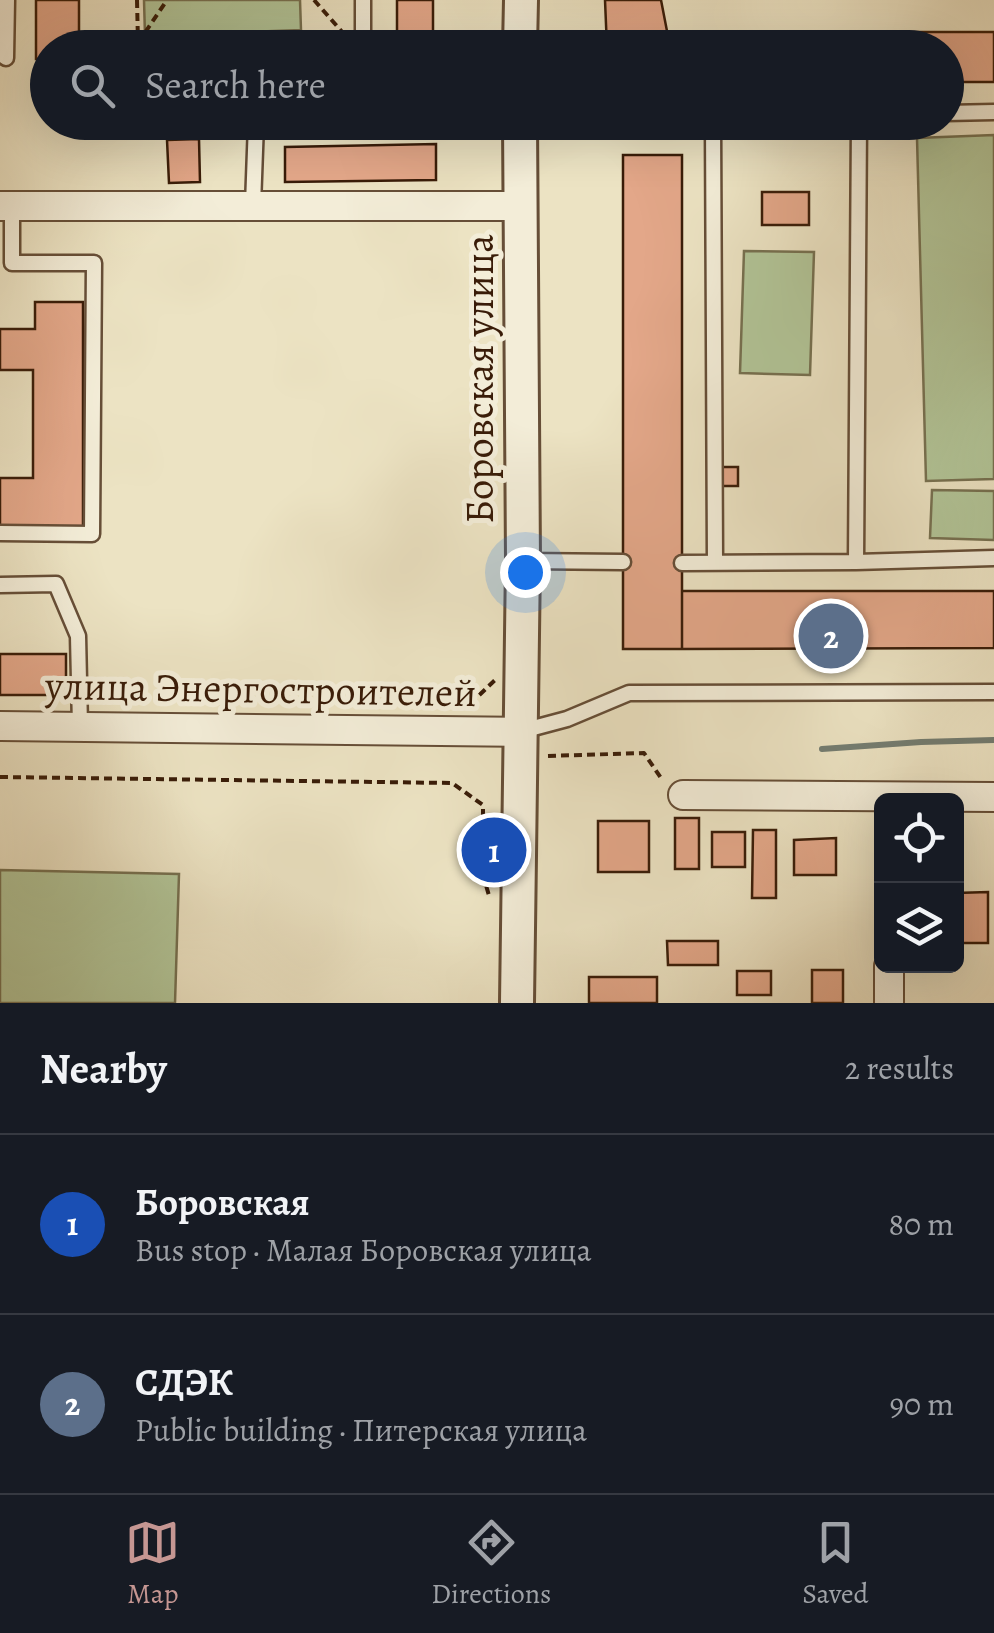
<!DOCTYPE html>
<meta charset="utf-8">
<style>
body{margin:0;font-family:Alegreya,serif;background:#242831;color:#f1f3f6}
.controls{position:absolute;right:30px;bottom:30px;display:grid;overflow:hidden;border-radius:15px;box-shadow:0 10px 40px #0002}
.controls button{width:90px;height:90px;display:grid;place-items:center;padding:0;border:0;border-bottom:2px solid #363941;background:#171b24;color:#f1f3f6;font:50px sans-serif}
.you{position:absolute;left:525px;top:572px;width:35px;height:35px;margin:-25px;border:8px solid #fff;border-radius:50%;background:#1a73e8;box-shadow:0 0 0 15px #1a73e833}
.badge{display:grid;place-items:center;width:65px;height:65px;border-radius:50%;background:#c59692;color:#fff;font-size:32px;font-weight:700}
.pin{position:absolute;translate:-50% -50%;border:5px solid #fff;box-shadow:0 2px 10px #0006}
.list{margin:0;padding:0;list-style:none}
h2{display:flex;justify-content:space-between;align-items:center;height:130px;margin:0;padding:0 40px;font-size:42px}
h2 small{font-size:32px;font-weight:400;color:#9ea1a6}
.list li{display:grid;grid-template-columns:65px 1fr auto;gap:30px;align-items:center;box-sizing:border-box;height:180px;padding:0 40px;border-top:2px solid #363941}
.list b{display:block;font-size:38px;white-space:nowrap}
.list p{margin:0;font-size:32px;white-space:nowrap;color:#9ea1a6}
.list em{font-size:32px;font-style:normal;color:#9ea1a6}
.icon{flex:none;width:55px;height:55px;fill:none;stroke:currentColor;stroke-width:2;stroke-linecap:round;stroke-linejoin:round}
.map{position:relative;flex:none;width:994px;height:1003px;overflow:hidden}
.search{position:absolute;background:#171b24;box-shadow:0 10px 40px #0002;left:30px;right:30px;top:30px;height:110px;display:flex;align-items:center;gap:25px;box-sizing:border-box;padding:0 35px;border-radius:55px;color:#9ea1a6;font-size:38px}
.sheet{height:490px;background:#171b24}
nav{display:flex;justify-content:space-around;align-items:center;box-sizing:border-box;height:140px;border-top:2px solid #363941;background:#171b24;font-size:28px;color:#9ea1a6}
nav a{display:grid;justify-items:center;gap:5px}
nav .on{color:#c59692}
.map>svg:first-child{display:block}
.green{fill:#b2c598;stroke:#767050;stroke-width:2.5}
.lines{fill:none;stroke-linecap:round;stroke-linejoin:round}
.stream{stroke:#737d72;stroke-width:6}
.building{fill:#e3a789;stroke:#391c08;stroke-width:2.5}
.service-casing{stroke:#664e37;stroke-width:19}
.minor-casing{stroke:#664e37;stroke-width:32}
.tertiary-casing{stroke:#664e37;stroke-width:38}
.path{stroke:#391c08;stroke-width:4;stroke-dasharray:8 5;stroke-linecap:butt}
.service{stroke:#f3edd8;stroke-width:14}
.minor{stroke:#f3edd8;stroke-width:28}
.tertiary{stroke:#f3edd8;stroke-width:32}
.labels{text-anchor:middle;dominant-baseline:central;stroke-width:10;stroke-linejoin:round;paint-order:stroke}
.street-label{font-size:40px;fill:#391c08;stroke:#f3edd8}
</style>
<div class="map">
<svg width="994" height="1003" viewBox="0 0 994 1003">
<rect width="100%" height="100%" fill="#ece3c3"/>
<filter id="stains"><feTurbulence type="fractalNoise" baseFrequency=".002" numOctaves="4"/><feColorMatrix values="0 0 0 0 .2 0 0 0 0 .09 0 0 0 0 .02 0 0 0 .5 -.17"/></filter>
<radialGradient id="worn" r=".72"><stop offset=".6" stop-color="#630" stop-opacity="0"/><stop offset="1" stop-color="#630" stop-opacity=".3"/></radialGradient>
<path class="green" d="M144 0H300L301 30 145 36Z
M994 135V479L926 481 917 138Z
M744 251 814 252 810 375 740 373Z
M932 490 994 491V540L930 538Z
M0 870 179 874 175 1003H0Z"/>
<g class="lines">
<path class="stream" d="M822 749 921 742 994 740"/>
</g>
<path class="building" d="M36 0H79V48H48V59H36Z
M397 0H433V48H397Z
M605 0H661L667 31 666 48H607Z
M667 31 785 32V48H667Z
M785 32H994V82H946V48H785Z
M199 139 200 182 169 183 167 140Z
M436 144V180L285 182V147Z
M623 155H682V649H623Z
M762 192H809V225H762Z
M35 302H83V528H0V478H33V370H0V329H35Z
M721 467H738V486H721Z
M682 591H994V648L682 649Z
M0 654H66V695H0Z
M675 818H699V869H675Z
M598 821H649V872H598Z
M753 830H776V898H752Z
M712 832H745V867H712Z
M836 838V875H794V840Z
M988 892V943H956V893Z
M667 941H718V965H668Z
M812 970H843V1003H812Z
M737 971H771V995H737Z
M589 977H657V1003H589Z"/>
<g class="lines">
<defs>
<path id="service" d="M363 48V0
M6 58 7 0
M946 113 994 112
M713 122 715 562
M253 205 256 123 265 122
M0 533 92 534 94 263H12V206
M524 561 623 562
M856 562 859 122
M682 563 856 562 994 558
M0 585 56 584 78 636 80 726
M522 731 567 719 629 693 994 692"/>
<path id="minor" d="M0 206H520
M0 726 521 732
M683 795 994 797
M889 1003V966"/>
<path id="tertiary" d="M520 48 521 0
M517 1003 523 561 520 122"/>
</defs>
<use href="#service" class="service-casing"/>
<use href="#minor" class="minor-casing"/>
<use href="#tertiary" class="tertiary-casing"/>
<path class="path" d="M137 0 138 43 345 38
M314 0 344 34
M138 43 167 0
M470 704 495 680
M548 756 644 753 663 781
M0 777 452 783 483 805V875L490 899"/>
<use href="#service" class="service"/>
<use href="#minor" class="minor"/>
<use href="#tertiary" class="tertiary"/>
</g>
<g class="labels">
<g class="street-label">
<text transform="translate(479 379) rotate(-90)">Боровская улица</text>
<text transform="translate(261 689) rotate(1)">улица Энергостроителей</text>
</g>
</g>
<rect width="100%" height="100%" filter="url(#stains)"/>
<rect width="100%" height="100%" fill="url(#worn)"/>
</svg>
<div class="controls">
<button><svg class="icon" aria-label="locate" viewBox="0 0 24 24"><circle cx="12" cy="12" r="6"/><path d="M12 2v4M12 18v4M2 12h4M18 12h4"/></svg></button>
<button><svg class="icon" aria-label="layers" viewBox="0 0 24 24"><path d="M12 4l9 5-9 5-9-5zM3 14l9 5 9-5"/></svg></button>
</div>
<div class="you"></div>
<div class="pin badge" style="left:494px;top:850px;background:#1a4fb4">1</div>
<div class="pin badge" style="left:831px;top:636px;background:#5c6f8a">2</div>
<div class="search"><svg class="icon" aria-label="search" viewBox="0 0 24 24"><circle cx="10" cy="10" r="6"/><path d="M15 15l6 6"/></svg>Search here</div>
</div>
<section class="sheet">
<h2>Nearby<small>2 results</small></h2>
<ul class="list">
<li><span class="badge" style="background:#1a4fb4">1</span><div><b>Боровская</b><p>Bus stop · Малая Боровская улица</p></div><em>80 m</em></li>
<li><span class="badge" style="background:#5c6f8a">2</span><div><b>СДЭК</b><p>Public building · Питерская улица</p></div><em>90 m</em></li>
</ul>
</section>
<nav>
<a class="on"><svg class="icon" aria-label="map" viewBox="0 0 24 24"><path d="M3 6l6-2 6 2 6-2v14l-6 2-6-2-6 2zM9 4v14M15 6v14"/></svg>Map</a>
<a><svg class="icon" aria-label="directions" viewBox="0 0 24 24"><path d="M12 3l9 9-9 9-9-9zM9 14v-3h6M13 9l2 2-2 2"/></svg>Directions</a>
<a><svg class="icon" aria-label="saved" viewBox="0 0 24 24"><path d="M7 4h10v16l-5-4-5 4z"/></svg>Saved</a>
</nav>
